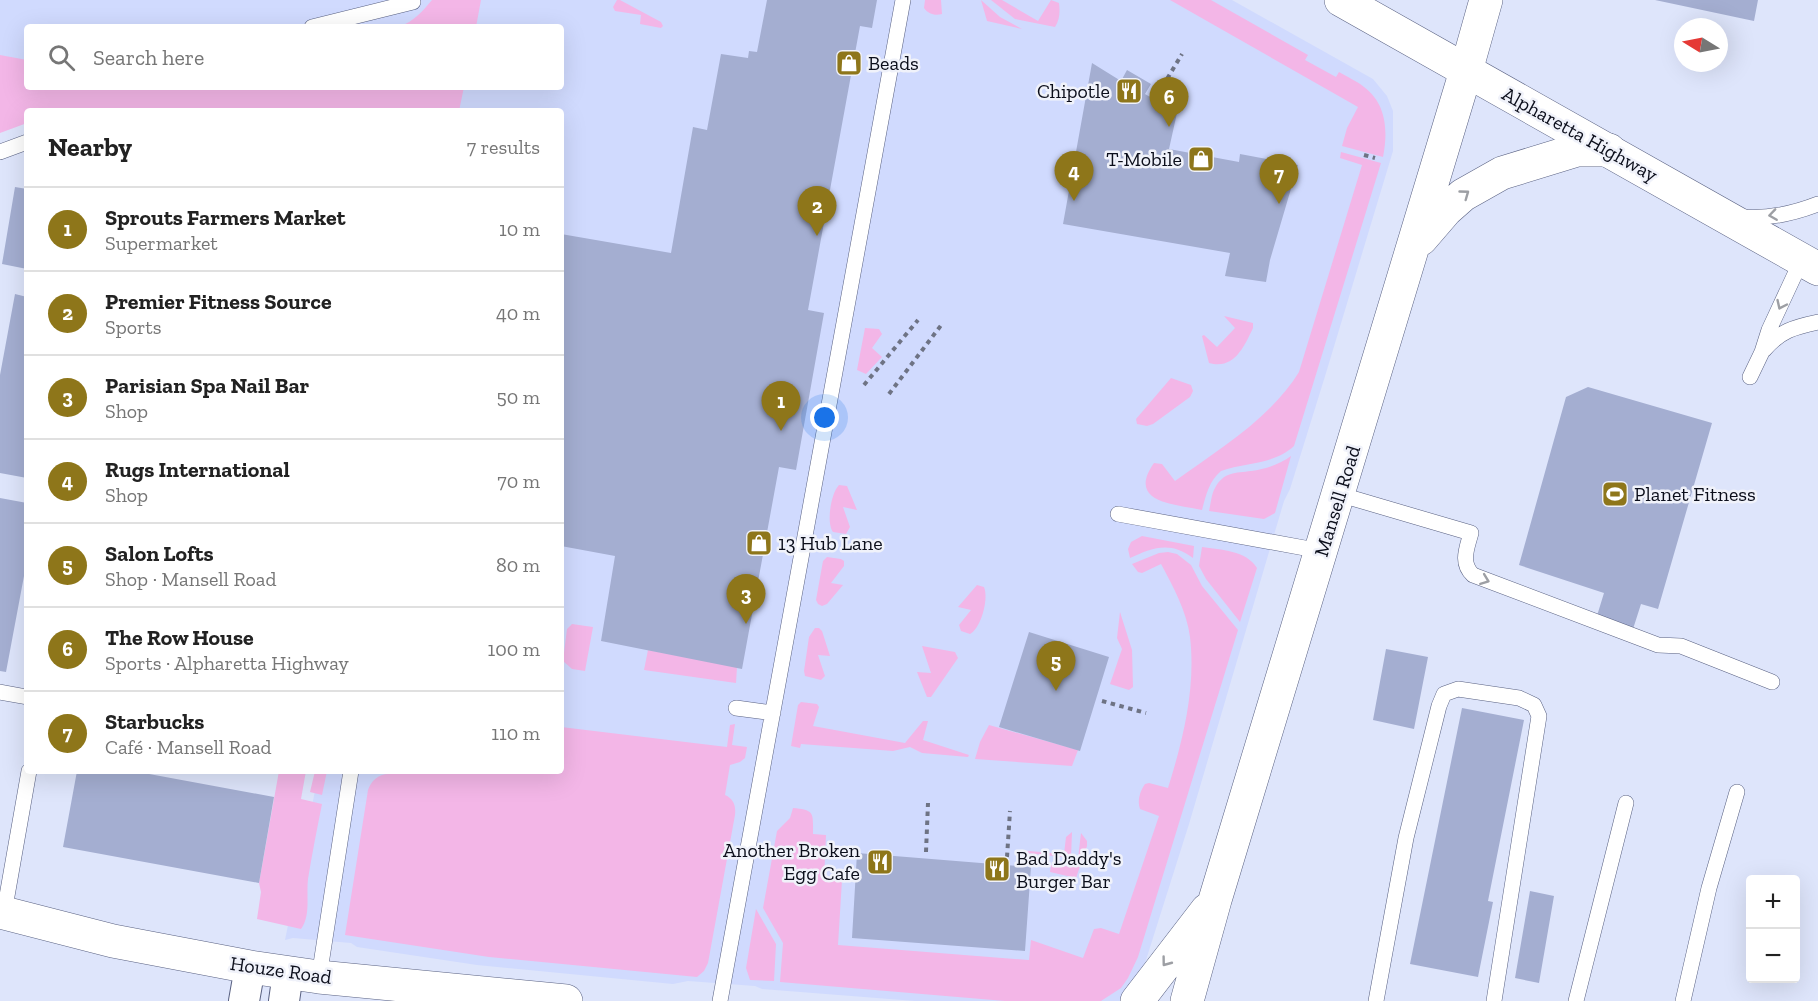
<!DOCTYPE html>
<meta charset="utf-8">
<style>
body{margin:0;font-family:"Zilla Slab",serif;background:#f2f2f2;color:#222}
.controls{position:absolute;right:18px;bottom:18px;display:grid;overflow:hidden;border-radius:6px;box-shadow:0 6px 24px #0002}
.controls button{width:54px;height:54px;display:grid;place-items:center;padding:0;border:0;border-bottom:2px solid #e0e0e0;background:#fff;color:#222;font:30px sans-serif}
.compass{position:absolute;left:1674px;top:18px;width:54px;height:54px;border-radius:50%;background:#fff;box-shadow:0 6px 24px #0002;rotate:280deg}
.you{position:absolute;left:825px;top:418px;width:21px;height:21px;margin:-15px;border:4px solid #fff;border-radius:50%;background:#1a73e8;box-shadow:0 0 0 9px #1a73e833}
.badge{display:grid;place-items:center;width:39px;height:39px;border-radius:50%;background:#8e761a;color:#fff;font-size:20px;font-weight:700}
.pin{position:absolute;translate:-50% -50px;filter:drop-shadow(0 2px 3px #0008)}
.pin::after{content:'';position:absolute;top:32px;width:21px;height:18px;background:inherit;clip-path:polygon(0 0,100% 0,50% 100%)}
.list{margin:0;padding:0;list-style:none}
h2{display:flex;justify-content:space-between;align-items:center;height:78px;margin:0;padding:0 24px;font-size:26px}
h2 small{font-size:20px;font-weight:400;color:#767676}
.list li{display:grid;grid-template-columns:39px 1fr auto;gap:18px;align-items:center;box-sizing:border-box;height:84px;padding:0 24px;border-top:2px solid #e0e0e0}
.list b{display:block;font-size:22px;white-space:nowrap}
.list p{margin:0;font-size:20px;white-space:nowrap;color:#767676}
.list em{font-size:20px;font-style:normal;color:#767676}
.icon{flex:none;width:33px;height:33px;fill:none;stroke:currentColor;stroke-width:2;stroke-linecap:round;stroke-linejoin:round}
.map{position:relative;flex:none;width:1818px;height:1001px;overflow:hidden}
.search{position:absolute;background:#fff;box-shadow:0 6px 24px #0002;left:24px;top:24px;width:540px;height:66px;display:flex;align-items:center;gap:15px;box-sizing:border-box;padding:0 21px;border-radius:6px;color:#767676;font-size:22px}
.panel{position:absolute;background:#fff;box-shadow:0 6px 24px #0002;left:24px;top:108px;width:540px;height:666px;border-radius:6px}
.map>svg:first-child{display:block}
.built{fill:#d0dafe;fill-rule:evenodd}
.green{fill:#f3b6e7}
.building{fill:#a4aed1}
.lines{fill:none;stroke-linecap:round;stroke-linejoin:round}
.lane-casing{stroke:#596182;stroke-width:16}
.street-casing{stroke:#596182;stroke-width:32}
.secondary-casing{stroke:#596182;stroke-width:34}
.primary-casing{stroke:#596182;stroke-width:34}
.highway-casing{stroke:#596182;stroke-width:34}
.path{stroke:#6e7384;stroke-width:4;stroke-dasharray:4.5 4.5;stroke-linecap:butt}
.lane{stroke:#fff;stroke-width:15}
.street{stroke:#fff;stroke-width:30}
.secondary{stroke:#fff;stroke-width:33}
.primary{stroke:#fff;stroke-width:33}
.highway{stroke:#fff;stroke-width:33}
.oneway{stroke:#9d9fa4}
.labels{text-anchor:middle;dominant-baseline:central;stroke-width:5;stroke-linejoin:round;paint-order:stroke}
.poi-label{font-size:20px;fill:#0b0e1b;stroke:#f0f2fa;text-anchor:start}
.street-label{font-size:20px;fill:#0b0e1b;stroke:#f0f2fa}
</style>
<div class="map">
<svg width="1818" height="1001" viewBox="0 0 1818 1001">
<rect width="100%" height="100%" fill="#dee5fb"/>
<path class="built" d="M0 0H1232L1373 79 1387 96 1393 111V151L1326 373 1290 489 1284 501 1189 824 1146 960 1130 993 1120 1001H915L762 989 755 986 688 981 673 984 477 965 357 947 351 943 293 938 285 940 319 771H561V111H27L0 107ZM27 27H561V87H27Z"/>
<path class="green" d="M432 0H481L476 27H399C414 21 422 12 432 0Z
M617 0H620L661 22 663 26 661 28 640 24 641 15 615 11 613 7Z
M925 0H941L942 14C935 16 928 14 924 8Z
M981 0 1000 17 1022 29 987 21Z
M991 0H1002L1038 21 1051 0 1059 3C1060 11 1060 20 1055 27L1015 19Z
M1170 0H1211L1308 55 1305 60 1336 77 1339 72C1347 77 1357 81 1364 87 1387 104 1388 132 1383 157L1342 146 1347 128 1358 107Z
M0 55 27 60V87H464L459 111H27V123L0 133Z
M1341 152 1381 163 1294 446C1273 465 1246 462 1221 471 1209 481 1206 495 1202 510 1175 504 1126 503 1154 463L1162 464 1175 481C1219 449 1270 419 1299 372L1362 165 1340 158Z
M1224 316 1253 323V328C1244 347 1234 370 1209 363L1202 336 1204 335 1217 347 1235 328Z
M865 328 879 329 882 334 872 348 882 357 866 374 857 370Z
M1171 378 1191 385 1193 391 1190 397 1153 424 1147 426 1137 424 1136 419Z
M1291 456 1275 513 1264 519 1209 511C1211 504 1211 495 1215 488 1223 472 1236 473 1251 471 1266 469 1280 464 1291 456Z
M839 485 847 486 857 510 843 507 850 527 846 534 833 532C826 523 831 493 839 485Z
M1142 536 1194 546 1193 558C1171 541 1153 547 1130 558L1128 549 1131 542Z
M1202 547C1221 550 1246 550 1257 568L1240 622 1206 579 1199 566Z
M1168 552 1177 554 1191 565 1202 586 1238 630 1138 957 1128 978 1121 988 1101 1001H1005L780 982 783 943 763 908 777 831 790 818 793 808C815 810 813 813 813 834L826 835 824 880H842L838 945 1029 960 1031 940 1083 958 1094 929 1101 928 1119 934 1159 816 1140 809C1137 801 1140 791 1145 784L1149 783 1168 788C1183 740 1196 688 1190 637 1187 612 1173 586 1161 564L1142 573 1138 572 1132 564 1159 553Z
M827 557 841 559 844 561V566L831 583 843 585 827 604 822 606 818 604 816 600 823 561Z
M977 585 984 587C989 599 981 628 970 634L961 631 959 625 971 610 958 607Z
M1120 612 1132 650 1133 687 1129 690 1110 684 1122 649 1117 638Z
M572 624 593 627 585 671 572 669 563 661 567 629Z
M815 628H819L822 631 830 656 818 655 825 676 821 680 805 676 804 671 809 637Z
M922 646 955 652 958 658 931 697H927L917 672 931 673Z
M648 650 737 667 736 683 644 670Z
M801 702 817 704 819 707 813 726 905 743 923 721H928L923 740 969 755 968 757 922 753 910 747 893 751 801 744 800 748 791 746 798 705Z
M735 724 732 745 747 747 745 758 740 762 730 765 725 795C734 799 736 806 735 815L708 963 704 971 697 977 489 957 345 935 368 790C371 781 378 774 389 774L390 771H561V727L727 747 730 725Z
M989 725 1078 750 1072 766 975 759 980 742Z
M279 771H306L301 799 322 804C317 829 312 854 308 879 306 896 311 915 301 929L257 919 261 892 259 883Z
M315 771H327L322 795 310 792Z
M1072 832 1071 858 1017 852V850L1064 854 1066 837Z
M1081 833 1087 841V846L1076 878 1050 872 1051 865 1077 867Z
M756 909 776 944 774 981 750 980 746 968Z"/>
<path class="building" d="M767 0H877L872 28 860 26 808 310 824 313 796 470 779 467 742 669 601 641 615 556 561 546V234L671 253 693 127 707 130 721 54 748 58 749 51 757 52Z
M1655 0H1758L1754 21Z
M1092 63 1121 81 1127 70 1151 84 1145 94 1177 113 1169 149 1239 162 1240 154 1298 165 1270 260 1266 282 1225 276 1230 253 1063 224Z
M15 187 27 189V269L2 264Z
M15 294 27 297V478L0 473V375Z
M1588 387 1712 423 1658 609 1641 604 1633 629 1596 619 1604 593 1519 565 1566 397Z
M0 498 27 503V560L6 672 0 671Z
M1029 632 1109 657 1080 751 999 727Z
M1386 649 1428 657 1414 729 1373 720Z
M1462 708 1524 720 1488 901 1493 902 1478 977 1410 964Z
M77 771H133L274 797 259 883 63 847Z
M857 853 1031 867 1025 951 852 938Z
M1530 891 1554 896 1539 983 1515 978Z"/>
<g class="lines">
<defs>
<path id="lane" d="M312 27 413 2
M0 152 27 142
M1742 217C1767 219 1795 213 1818 204
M1764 350C1780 331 1794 327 1818 322
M1750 377 1762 352 1769 330 1802 259
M1338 494 1471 533C1467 548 1460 563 1473 575L1658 645 1681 646 1772 682
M1118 514 1321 551
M0 692 27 697
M736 708 773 713
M4 913 29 771
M319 977 351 771
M720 1001 903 0
M1376 1001 1406 838 1439 706 1444 694 1458 689 1519 698 1534 705 1539 716 1494 1001
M1576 1001 1626 803
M1683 1001 1709 888 1737 792"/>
<path id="street" d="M244 1001 250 967
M284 1001 288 973"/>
<path id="secondary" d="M1466 71 1486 0"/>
<path id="primary" d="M1421 239 1446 210 1463 195 1502 173 1577 150H1609
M0 912 113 941 250 967 319 977 566 1001
M1137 1001 1207 910
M1187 1001 1215 900 1466 71"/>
<path id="highway" d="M1341 0 1818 269"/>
</defs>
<use href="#lane" class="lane-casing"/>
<use href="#street" class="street-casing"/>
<use href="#secondary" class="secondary-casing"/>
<use href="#primary" class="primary-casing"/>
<use href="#highway" class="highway-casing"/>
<path class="path" d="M1158 94 1182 54
M1364 155 1375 158
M864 385 918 320
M889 394 942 324
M1102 701 1146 713
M926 852 928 803
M1007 857 1010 811"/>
<use href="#lane" class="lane"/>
<use href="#street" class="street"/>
<use href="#secondary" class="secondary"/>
<use href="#primary" class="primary"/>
<use href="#highway" class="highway"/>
</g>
<defs><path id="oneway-chevron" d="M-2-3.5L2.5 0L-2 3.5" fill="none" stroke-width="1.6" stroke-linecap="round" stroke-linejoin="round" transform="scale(1.5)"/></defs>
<g class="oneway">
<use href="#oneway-chevron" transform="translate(1465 194) rotate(-36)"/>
<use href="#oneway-chevron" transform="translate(1773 215) rotate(172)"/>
<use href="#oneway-chevron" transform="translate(1781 305) rotate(115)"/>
<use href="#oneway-chevron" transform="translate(1485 580) rotate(21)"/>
<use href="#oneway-chevron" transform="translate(1166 962) rotate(127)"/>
</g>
<defs>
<symbol id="shop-square" viewBox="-11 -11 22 22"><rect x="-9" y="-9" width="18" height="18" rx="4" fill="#8e761a" stroke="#f0f2fa"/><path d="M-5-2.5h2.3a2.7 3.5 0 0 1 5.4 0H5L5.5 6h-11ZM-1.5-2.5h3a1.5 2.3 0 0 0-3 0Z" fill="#fff"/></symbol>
<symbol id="restaurant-square" viewBox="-11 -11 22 22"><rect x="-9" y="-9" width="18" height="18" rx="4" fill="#8e761a" stroke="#f0f2fa"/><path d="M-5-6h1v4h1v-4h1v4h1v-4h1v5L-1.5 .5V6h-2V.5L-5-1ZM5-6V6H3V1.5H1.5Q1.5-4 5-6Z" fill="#fff"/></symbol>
<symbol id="stadium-square" viewBox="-11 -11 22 22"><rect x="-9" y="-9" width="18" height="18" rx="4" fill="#8e761a" stroke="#f0f2fa"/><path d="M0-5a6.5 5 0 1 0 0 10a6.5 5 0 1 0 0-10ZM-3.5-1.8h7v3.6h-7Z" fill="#fff"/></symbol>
</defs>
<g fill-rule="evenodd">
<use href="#shop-square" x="834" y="48" width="30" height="30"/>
<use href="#restaurant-square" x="1114" y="76" width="30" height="30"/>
<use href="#shop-square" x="1186" y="144" width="30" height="30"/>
<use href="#stadium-square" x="1600" y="479" width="30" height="30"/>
<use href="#shop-square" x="744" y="528" width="30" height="30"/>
<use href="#restaurant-square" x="865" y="847" width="30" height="30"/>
<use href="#restaurant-square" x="982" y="854" width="30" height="30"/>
</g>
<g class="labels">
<g class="poi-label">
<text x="868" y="63">Beads</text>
<text x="1110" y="91" text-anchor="end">Chipotle</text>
<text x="1182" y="159" text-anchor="end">T-Mobile</text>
<text x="1634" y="494">Planet Fitness</text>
<text x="778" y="543">13 Hub Lane</text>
<text x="860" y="850" text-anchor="end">Another Broken<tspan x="860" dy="23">Egg Cafe</tspan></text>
<text x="1016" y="858">Bad Daddy's<tspan x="1016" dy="23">Burger Bar</tspan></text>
</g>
<g class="street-label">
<text transform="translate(1580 134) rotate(29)">Alpharetta Highway</text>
<text transform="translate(1337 501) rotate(-73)">Mansell Road</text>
<text transform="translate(281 970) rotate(8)">Houze Road</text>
</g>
</g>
</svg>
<div class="controls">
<button>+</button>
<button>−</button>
</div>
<svg class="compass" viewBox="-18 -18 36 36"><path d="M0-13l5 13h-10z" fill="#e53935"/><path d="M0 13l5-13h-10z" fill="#767676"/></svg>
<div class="you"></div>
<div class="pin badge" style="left:781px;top:431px">1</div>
<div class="pin badge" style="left:817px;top:236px">2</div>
<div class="pin badge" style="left:746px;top:624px">3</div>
<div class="pin badge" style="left:1074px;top:201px">4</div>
<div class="pin badge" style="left:1056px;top:691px">5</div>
<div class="pin badge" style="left:1169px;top:127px">6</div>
<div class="pin badge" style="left:1279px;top:204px">7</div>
<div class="search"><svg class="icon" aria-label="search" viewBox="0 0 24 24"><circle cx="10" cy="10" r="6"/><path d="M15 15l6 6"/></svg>Search here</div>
<section class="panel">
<h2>Nearby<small>7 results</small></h2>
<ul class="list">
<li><span class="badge">1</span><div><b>Sprouts Farmers Market</b><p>Supermarket</p></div><em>10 m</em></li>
<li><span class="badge">2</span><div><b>Premier Fitness Source</b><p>Sports</p></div><em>40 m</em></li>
<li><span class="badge">3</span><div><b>Parisian Spa Nail Bar</b><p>Shop</p></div><em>50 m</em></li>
<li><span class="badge">4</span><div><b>Rugs International</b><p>Shop</p></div><em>70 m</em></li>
<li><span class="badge">5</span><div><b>Salon Lofts</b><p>Shop · Mansell Road</p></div><em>80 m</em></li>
<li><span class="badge">6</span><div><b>The Row House</b><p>Sports · Alpharetta Highway</p></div><em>100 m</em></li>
<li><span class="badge">7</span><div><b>Starbucks</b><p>Café · Mansell Road</p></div><em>110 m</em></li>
</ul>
</section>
</div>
